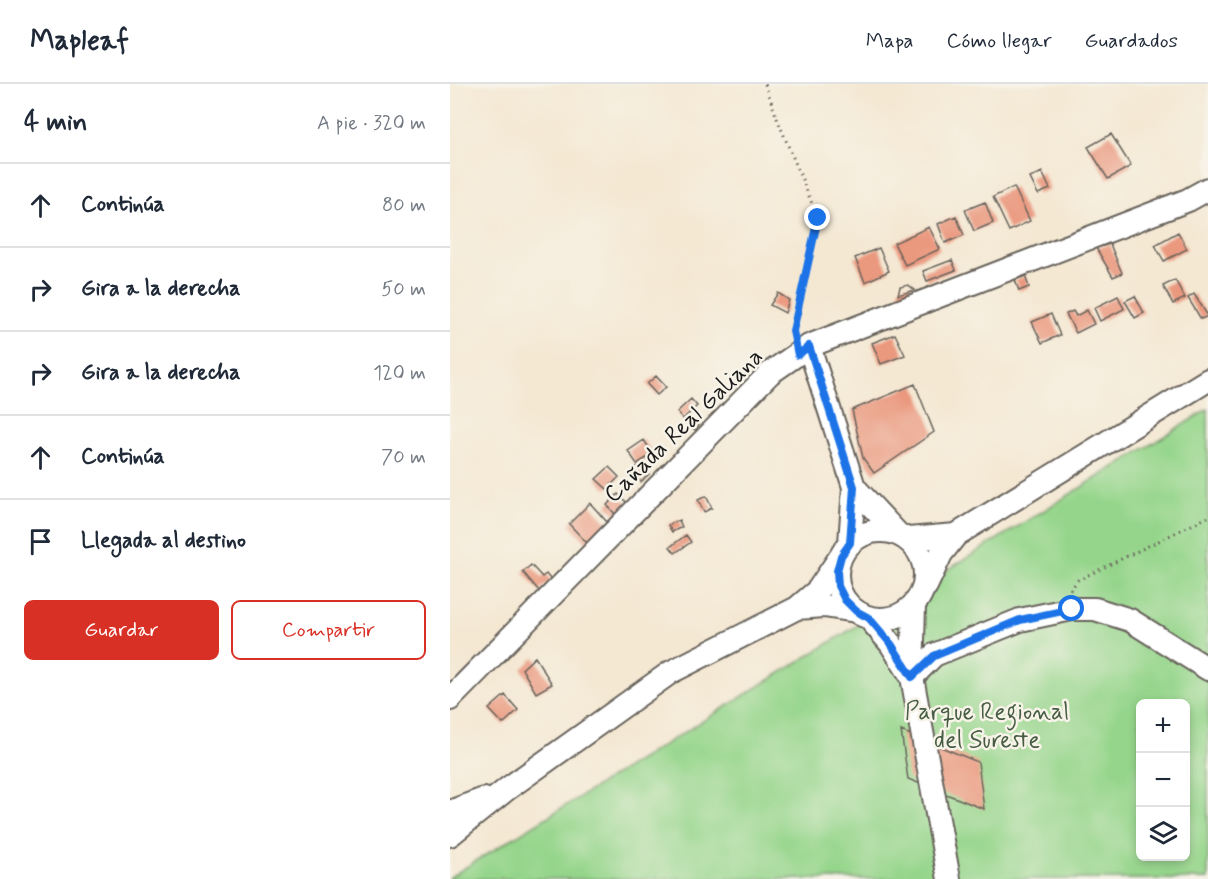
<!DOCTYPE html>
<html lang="es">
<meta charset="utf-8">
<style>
body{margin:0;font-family:Mynerve,sans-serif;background:#f2f2f3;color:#1f2937}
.controls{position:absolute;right:18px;bottom:18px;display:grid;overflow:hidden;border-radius:9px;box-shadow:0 3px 9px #0003}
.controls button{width:54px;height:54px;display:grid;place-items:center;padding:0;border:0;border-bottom:2px solid #e0e1e3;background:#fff;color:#1f2937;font:30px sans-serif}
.stop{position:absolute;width:18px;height:18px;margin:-14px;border:4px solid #1a73e8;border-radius:50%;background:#fff}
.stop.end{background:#1a73e8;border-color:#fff;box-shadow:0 2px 6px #0008}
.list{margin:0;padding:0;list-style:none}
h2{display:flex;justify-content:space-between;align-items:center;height:78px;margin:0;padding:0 24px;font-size:26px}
h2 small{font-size:20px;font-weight:400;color:#747a83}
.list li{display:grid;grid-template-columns:39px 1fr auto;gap:18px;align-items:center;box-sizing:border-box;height:84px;padding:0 24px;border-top:2px solid #e0e1e3}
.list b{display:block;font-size:22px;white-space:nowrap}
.list em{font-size:20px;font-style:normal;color:#747a83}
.actions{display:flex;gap:12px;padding:18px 24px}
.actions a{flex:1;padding:14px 0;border:2px solid #d93025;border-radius:9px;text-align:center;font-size:21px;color:#d93025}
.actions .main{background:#d93025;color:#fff}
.icon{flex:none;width:33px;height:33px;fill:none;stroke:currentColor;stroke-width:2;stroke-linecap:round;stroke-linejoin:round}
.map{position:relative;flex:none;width:758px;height:795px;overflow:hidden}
header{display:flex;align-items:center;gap:36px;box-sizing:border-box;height:84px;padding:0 30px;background:#fff;border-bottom:2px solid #e0e1e3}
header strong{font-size:28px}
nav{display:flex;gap:33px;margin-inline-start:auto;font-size:21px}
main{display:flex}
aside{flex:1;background:#fff}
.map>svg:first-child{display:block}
.green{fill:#95d58b;stroke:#587854;stroke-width:1.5;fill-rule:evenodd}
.building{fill:#ea987e}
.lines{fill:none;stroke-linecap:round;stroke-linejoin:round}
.minor-casing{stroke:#68635c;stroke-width:26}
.path{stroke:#68635c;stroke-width:3;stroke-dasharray:1.5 4.5;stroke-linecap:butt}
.minor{stroke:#fff;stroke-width:22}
.route{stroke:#1a73e8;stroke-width:8}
.labels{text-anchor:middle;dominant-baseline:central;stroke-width:5;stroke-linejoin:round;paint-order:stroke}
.street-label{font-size:24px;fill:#1c1c1c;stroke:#f7f3e8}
.park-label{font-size:24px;fill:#465d43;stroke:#f7f3e8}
</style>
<header>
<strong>Mapleaf</strong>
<nav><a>Mapa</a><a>Cómo llegar</a><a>Guardados</a></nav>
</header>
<main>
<aside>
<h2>4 min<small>A pie · 320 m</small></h2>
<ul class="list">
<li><svg class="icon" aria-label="ahead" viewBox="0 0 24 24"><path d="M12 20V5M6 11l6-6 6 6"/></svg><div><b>Continúa</b></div><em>80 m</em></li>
<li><svg class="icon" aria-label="right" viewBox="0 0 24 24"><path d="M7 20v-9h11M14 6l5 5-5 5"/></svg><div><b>Gira a la derecha</b></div><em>50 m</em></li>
<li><svg class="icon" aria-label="right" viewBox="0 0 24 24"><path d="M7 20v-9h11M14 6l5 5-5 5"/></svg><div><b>Gira a la derecha</b></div><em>120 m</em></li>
<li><svg class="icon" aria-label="ahead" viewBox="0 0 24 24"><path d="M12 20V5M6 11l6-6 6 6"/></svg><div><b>Continúa</b></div><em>70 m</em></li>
<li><svg class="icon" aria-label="arrive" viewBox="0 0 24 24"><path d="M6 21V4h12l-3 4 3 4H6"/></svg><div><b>Llegada al destino</b></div></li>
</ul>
<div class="actions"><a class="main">Guardar</a><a>Compartir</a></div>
</aside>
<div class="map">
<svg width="758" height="795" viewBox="0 0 758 795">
<rect width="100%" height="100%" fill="#f7f3e8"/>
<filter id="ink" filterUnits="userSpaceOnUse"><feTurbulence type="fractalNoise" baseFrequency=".0167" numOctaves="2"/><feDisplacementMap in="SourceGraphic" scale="12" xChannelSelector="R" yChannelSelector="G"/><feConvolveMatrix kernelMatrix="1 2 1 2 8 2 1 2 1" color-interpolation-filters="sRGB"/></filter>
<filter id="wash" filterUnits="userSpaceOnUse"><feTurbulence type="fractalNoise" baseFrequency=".008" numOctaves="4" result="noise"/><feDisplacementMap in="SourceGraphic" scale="24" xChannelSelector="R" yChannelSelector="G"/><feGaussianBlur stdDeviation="1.35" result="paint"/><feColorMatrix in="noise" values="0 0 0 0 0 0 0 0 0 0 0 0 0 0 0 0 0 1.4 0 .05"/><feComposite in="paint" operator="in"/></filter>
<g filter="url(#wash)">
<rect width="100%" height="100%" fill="#f4e8d3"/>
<path class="green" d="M758 325V795H0V793ZM690 620H736V772H690Z"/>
<g id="blocks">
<path class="building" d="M661 50 681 82 658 95 638 63Z
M592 88 600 105 588 110 580 94Z
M564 103 580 137 559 147 543 113Z
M535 118 543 139 524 147 515 126Z
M506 132 514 151 495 159 488 140Z
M479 143 490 165 455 181 444 159Z
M728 148 737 165 714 177 705 161Z
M660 160 672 189 663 193 646 164Z
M429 164 439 187 415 198 405 174Z
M502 176 506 186 477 197 473 187Z
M575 192 579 203 569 207 565 196Z
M725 196 735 214 723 220 713 202Z
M458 201 465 206 448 211 450 203Z
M328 209 339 216 335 229 320 221Z
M744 210 758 232 751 235 738 214Z
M668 212 674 225 650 237 644 224Z
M685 212 694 229 685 234 675 217Z
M637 226 644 240 626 249 616 230 623 227 626 232Z
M601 230 610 251 592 259 582 238Z
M445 250 455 271 431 280 422 259Z
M206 292 216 303 207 311 197 300Z
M465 300 484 348 424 389 413 374 402 326Z
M241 315 247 322 233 335 227 328Z
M240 334 249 341 245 346 236 339Z
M194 356 203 370 187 380 178 367Z
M189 381 199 390 191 398 181 389Z
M159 383 169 393 157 405 146 395Z
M168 410 178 420 166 431 157 421Z
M256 412 262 424 254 428 248 416Z
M140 419 157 438 137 459 119 440Z
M229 436 232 443 222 448 218 441Z
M236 451 241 458 225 469 220 463Z
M81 481 92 493 96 490 101 496 89 507 73 488Z
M85 573 102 600 86 609 72 585Z
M55 611 68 626 53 640 39 625Z
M451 647 528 678 534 725 458 695Z"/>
</g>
</g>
<g filter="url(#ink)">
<use href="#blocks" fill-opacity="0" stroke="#68635c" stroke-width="1.5"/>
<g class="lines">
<defs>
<path id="minor" d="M359 262 404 403
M387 491a44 44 0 1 1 88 0a44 44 0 1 1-88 0Z
M506 451 758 296
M458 455 506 451 491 470 476 502
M400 459 404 403 446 448
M347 524 374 522 406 527
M419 534 441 560 462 593 464 521
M0 615 320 289 359 262 738 116 758 105
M0 728 34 715
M0 751 57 705 221 588 347 524 368 506 391 472
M499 795 462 593 484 571 570 536 622 525H645L680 536 758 585"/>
</defs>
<use href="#minor" class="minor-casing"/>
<path class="path" d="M315 0 328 37 368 134 343 247 344 252
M620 506 628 496 758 433"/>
<use href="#minor" class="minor"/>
</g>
</g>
<g class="lines" filter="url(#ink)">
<path class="route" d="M368 134 343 247 348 271 359 262 404 403 400 459 391 472 387 487 388 502 395 516 406 527 419 534 441 560 462 593 484 572 570 536 622 525"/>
</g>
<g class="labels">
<g class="street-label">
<text transform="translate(234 342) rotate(-44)">Cañada Real Galiana</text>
</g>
<g class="park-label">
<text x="537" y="628">Parque Regional<tspan x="537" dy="28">del Sureste</tspan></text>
</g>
</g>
</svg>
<div class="controls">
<button>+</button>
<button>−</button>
<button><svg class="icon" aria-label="layers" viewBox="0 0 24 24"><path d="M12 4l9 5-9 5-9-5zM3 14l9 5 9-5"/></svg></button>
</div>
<div class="stop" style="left:622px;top:525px"></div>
<div class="stop end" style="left:368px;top:134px"></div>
</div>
</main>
